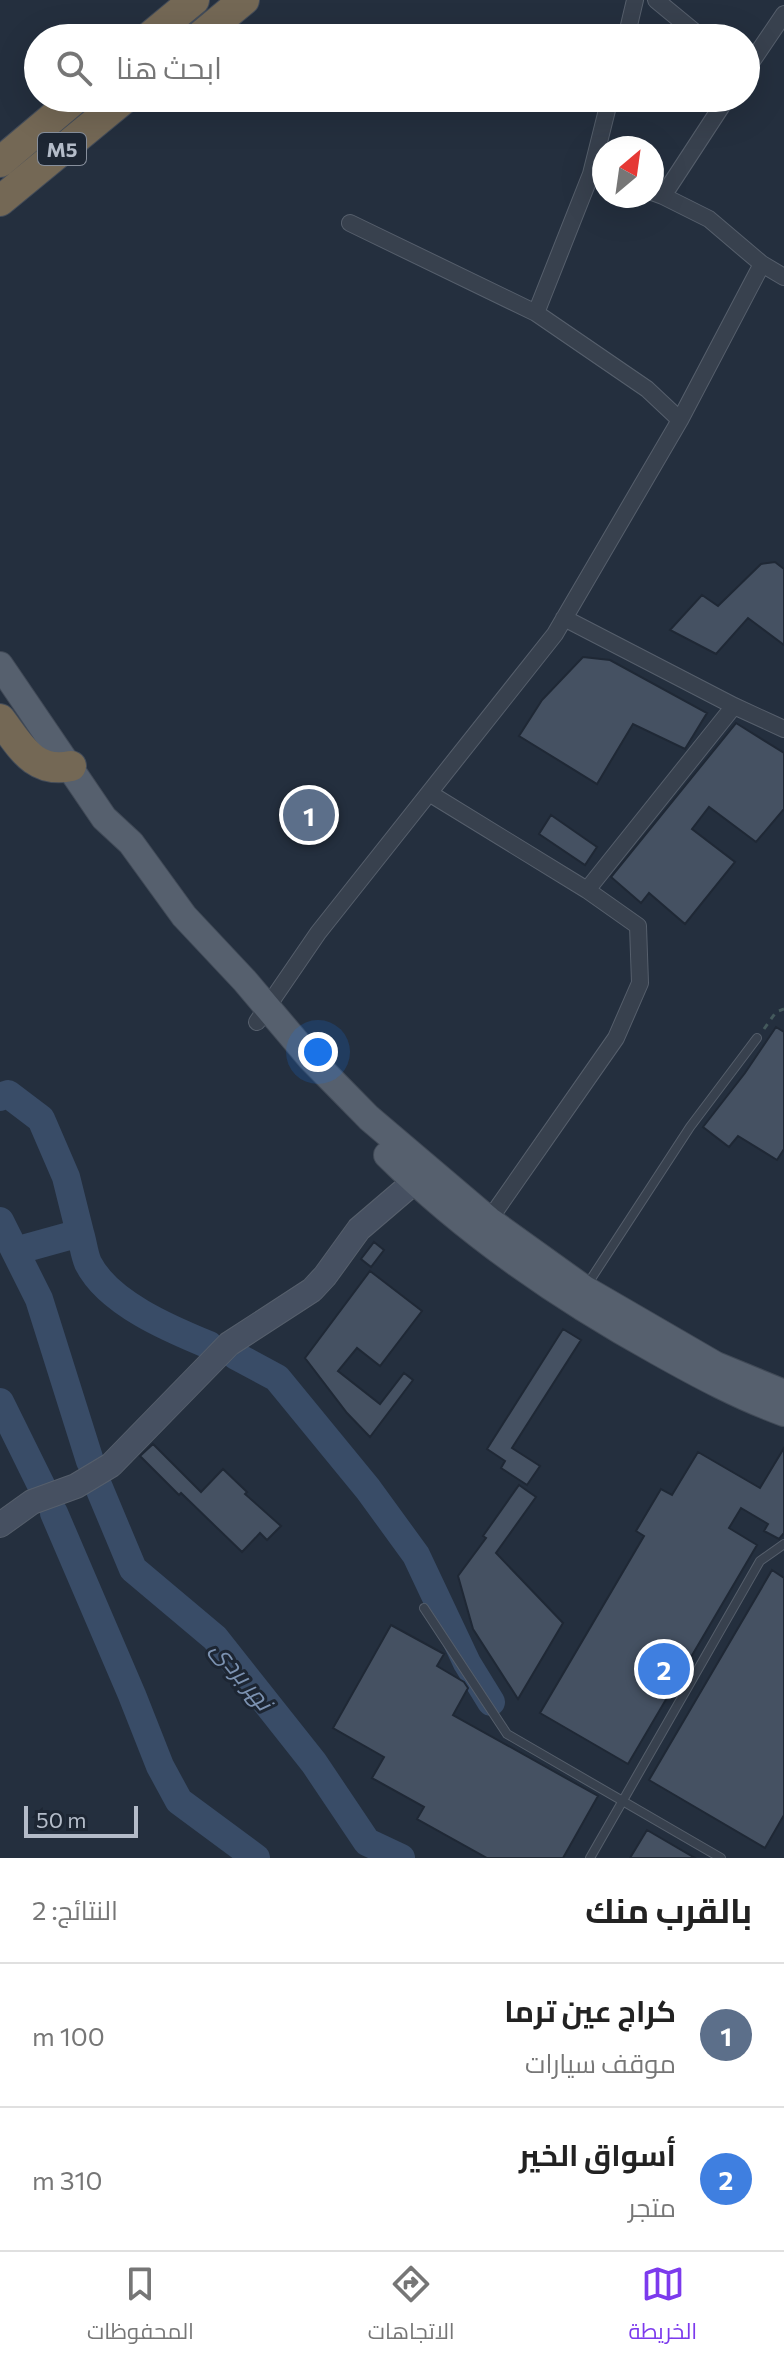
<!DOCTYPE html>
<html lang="ar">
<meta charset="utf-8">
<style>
body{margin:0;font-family:Commissioner,Cairo,sans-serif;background:#f2f2f2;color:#222;direction:rtl}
.compass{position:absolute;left:592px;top:136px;width:72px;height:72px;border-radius:50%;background:#fff;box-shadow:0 8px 32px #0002;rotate:29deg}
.scale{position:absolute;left:24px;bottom:20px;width:114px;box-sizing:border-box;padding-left:8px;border:4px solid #b4bcc9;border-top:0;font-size:22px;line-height:28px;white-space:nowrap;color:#b4bcc9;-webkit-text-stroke:6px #1d2633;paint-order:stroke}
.you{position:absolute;left:318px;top:1052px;width:28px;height:28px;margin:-20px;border:6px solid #fff;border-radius:50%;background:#1a73e8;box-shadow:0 0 0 12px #1a73e833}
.badge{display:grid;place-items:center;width:52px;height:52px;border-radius:50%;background:#7c3aed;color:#fff;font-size:26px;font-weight:700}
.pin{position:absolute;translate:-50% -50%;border:4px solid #fff;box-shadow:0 2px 8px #0006}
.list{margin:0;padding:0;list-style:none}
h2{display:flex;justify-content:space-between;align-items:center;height:104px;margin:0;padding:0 32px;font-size:34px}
h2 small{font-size:26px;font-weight:400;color:#767676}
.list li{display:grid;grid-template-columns:52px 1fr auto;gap:24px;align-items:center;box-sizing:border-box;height:144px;padding:0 32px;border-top:2px solid #e0e0e0}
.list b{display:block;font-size:30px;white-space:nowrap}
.list p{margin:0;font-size:26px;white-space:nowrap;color:#767676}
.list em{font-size:26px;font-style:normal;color:#767676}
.icon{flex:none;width:44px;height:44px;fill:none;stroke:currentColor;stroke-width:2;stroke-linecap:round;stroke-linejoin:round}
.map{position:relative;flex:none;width:784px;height:1858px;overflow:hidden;direction:ltr}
.search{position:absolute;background:#fff;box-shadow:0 8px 32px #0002;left:24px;right:24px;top:24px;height:88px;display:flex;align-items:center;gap:20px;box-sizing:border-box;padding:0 28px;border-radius:44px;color:#767676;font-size:30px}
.sheet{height:392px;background:#fff}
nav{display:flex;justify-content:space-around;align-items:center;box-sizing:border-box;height:112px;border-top:2px solid #e0e0e0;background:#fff;font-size:22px;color:#767676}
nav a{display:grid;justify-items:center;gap:4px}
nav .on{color:#7c3aed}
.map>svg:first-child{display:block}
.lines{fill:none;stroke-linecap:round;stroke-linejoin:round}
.river{stroke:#394c67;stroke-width:28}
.building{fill:#455162;stroke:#1f2835;stroke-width:2}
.lane-casing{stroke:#565f6c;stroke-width:10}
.street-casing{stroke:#565f6c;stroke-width:18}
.secondary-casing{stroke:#565f6c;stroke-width:26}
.primary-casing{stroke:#414a57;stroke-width:28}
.highway-casing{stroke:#434c59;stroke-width:32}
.path{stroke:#44595c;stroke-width:3;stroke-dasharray:6 6;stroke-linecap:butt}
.lane{stroke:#38414e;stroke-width:8}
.street{stroke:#38414e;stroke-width:16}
.secondary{stroke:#465061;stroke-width:24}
.primary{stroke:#56606e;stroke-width:26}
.highway{stroke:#746855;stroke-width:30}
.labels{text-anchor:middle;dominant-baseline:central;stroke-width:6;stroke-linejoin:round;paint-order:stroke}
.shield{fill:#1d2633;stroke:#878f9c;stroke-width:2}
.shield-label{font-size:20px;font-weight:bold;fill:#b4bcc9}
.water-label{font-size:24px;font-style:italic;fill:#7c92b1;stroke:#1d2633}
</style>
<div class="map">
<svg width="784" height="1858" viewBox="0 0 784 1858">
<rect width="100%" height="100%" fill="#242f3e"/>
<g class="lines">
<path class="river" d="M0 1097 8 1094 41 1119 66 1177 80 1233 15 1251
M0 1221 39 1299 90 1461
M80 1233C83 1242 84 1254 88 1263 108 1303 170 1329 209 1345
M236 1356 277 1378 368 1489 416 1555 467 1663 491 1702
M0 1402 42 1487
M97 1483 133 1569 215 1638 314 1763 367 1842 401 1858
M54 1513 132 1695 160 1766 179 1801 256 1858"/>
</g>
<path class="building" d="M775 562 784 569V645L748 618 716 654 670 630 702 595 718 606 761 564Z
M583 657 610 660 707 713 685 749 633 724 597 784 519 736 542 700Z
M736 723 784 753V809L756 842 709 807 692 829 735 862 685 924 649 893 641 903 611 877Z
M551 815 597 847 585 865 539 834Z
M776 1027 784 1032V1149L777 1160 738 1136 729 1147 703 1127 745 1073Z
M374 1242 384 1250 371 1267 361 1259Z
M370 1271 422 1311 380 1366 357 1348 338 1371 380 1404 404 1373 413 1380 370 1437 347 1413 305 1358Z
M563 1329 581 1340 512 1448 540 1466 527 1485 501 1468 505 1461 487 1449Z
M153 1444 201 1492 223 1469 247 1492 245 1494 281 1526 267 1540 260 1533 242 1552 181 1493 179 1495 140 1456Z
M784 1448V1533L779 1539 764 1531 768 1524 741 1508 729 1528 757 1545 628 1764 540 1713 644 1536 636 1531 661 1489 672 1495 698 1452 760 1488Z
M519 1485 536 1497 496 1553 563 1623 518 1699 473 1629 458 1576 486 1538 483 1536Z
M772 1570 784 1578V1815L765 1848 649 1780Z
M391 1625 444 1654 437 1666 464 1682 468 1688 453 1715 598 1796 563 1858H487L417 1819 424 1807 372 1778 384 1757 333 1728Z
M647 1830 695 1858H630Z"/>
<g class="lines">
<defs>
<path id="lane" d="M587 1285 690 1127 757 1038
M424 1608 507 1734 721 1858
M590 1858 760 1561 784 1544"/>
<path id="street" d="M656 0 702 38
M626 38 635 0
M746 70 784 14
M652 192 663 196 709 219 762 264 784 277
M663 196 727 98
M350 223 536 313 647 389 680 420
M536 313 591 174 610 98
M564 618 734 706 784 729
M429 793 587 890 734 706
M257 1022 318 933 555 634 680 420 762 264
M489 1220 616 1038 640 983 638 926 587 890"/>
<path id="secondary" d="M0 1525 32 1502 76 1486 111 1465 229 1344 312 1290 325 1276 359 1229 428 1170"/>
<path id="primary" d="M0 665 104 818 131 843 184 916 245 981 311 1059 369 1118 489 1220 585 1289 716 1365 784 1393
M387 1155C467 1234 560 1298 658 1352 699 1375 740 1397 784 1413"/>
<path id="highway" d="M148 38 194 0
M198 38 244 0
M0 162 76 98
M0 201 125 98
M0 719C20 745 33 774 71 766"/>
</defs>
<use href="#lane" class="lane-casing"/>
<use href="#street" class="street-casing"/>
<use href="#secondary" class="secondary-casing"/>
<use href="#primary" class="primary-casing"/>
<use href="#highway" class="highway-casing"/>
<path class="path" d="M764 1029 776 1012 784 1009"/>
<use href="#lane" class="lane"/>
<use href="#street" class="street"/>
<use href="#secondary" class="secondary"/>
<use href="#primary" class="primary"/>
<use href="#highway" class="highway"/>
</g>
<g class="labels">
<rect class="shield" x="38" y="133" width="48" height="32" rx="6"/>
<g class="shield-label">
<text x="62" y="149">M5</text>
</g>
<g class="water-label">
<text transform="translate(243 1675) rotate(51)">نهر بردى</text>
</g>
</g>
</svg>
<svg class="compass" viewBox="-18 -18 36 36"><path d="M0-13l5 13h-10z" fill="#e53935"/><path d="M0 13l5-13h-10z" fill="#767676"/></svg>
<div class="scale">50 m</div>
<div class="you"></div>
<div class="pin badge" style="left:309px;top:815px;background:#5c6f8a">1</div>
<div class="pin badge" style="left:664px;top:1669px;background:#3f7fe0">2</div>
<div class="search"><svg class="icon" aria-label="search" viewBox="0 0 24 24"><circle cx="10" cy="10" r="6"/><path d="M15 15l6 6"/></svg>ابحث هنا</div>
</div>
<section class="sheet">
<h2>بالقرب منك<small>النتائج: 2</small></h2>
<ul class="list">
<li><span class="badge" style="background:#5c6f8a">1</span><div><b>كراج عين ترما</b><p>موقف سيارات</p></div><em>100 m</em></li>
<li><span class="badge" style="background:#3f7fe0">2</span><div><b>أسواق الخير</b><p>متجر</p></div><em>310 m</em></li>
</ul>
</section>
<nav>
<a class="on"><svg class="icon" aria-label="map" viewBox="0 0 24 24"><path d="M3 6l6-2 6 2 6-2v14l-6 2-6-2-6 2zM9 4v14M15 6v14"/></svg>الخريطة</a>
<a><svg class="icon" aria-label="directions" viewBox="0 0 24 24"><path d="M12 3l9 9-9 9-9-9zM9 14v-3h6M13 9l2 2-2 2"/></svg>الاتجاهات</a>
<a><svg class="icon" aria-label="saved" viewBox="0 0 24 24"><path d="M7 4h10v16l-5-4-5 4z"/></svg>المحفوظات</a>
</nav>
